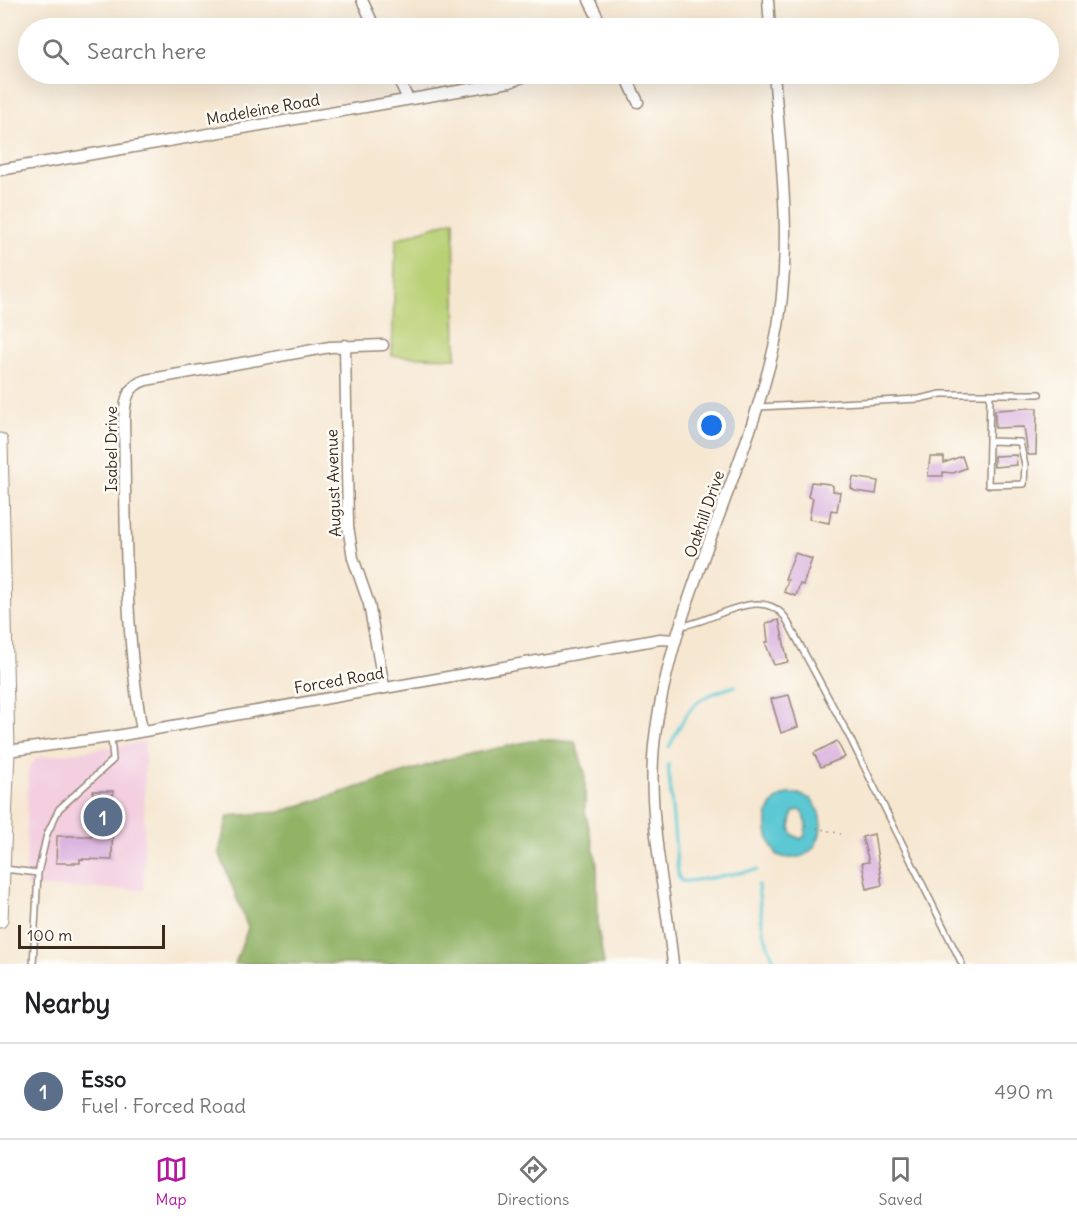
<!DOCTYPE html>
<meta charset="utf-8">
<style>
body{margin:0;font-family:Delius,sans-serif;background:#f6f6f6;color:#202124}
.scale{position:absolute;left:18px;bottom:15px;width:147px;box-sizing:border-box;padding-left:6px;border:3px solid #3b2a1e;border-top:0;font-size:16px;line-height:21px;white-space:nowrap;color:#3b2a1e;-webkit-text-stroke:4px #fdfcf7;paint-order:stroke}
.you{position:absolute;left:712px;top:426px;width:21px;height:21px;margin:-15px;border:4px solid #fff;border-radius:50%;background:#1a73e8;box-shadow:0 0 0 9px #1a73e833}
.badge{display:grid;place-items:center;width:39px;height:39px;border-radius:50%;background:#b5179e;color:#fff;font-size:20px;font-weight:700}
.pin{position:absolute;translate:-50% -50%;border:3px solid #fff;box-shadow:0 2px 6px #0006}
.list{margin:0;padding:0;list-style:none}
h2{display:flex;justify-content:space-between;align-items:center;height:78px;margin:0;padding:0 24px;font-size:26px}
h2 small{font-size:20px;font-weight:400;color:#757577}
.list li{display:grid;grid-template-columns:39px 1fr auto;gap:18px;align-items:center;box-sizing:border-box;height:96px;padding:0 24px;border-top:2px solid #e0e0e0}
.list b{display:block;font-size:22px;white-space:nowrap}
.list p{margin:0;font-size:20px;white-space:nowrap;color:#757577}
.list em{font-size:20px;font-style:normal;color:#757577}
.icon{flex:none;width:33px;height:33px;fill:none;stroke:currentColor;stroke-width:2;stroke-linecap:round;stroke-linejoin:round}
.map{position:relative;flex:none;width:1077px;height:964px;overflow:hidden}
.search{position:absolute;background:#fff;box-shadow:0 6px 24px #0002;left:18px;right:18px;top:18px;height:66px;display:flex;align-items:center;gap:15px;box-sizing:border-box;padding:0 21px;border-radius:33px;color:#757577;font-size:22px}
.sheet{height:174px;background:#fff}
nav{display:flex;justify-content:space-around;align-items:center;box-sizing:border-box;height:84px;border-top:2px solid #e0e0e0;background:#fff;font-size:16px;color:#757577}
nav a{display:grid;justify-items:center;gap:3px}
nav .on{color:#b5179e}
.map>svg:first-child{display:block}
.built{fill:#f3cfe0}
.green{fill:#b9d074;stroke:#7a7d49;stroke-width:1.5}
.forest{fill:#92b266;stroke:#666e42;stroke-width:1.5}
.water{fill:#5cc8d3;stroke:#4c7978;stroke-width:1.5;fill-rule:evenodd}
.lines{fill:none;stroke-linecap:round;stroke-linejoin:round}
.stream{stroke:#5cc8d3;stroke-width:3}
.building{fill:#dab3de}
.service-casing{stroke:#988878;stroke-width:8}
.minor-casing{stroke:#988878;stroke-width:13}
.secondary-casing{stroke:#988878;stroke-width:17}
.path{stroke:#988878;stroke-width:1.5;stroke-dasharray:1.5 4.5;stroke-linecap:butt}
.service{stroke:#fff;stroke-width:5}
.minor{stroke:#fff;stroke-width:10}
.secondary{stroke:#fff;stroke-width:15}
.labels{text-anchor:middle;dominant-baseline:central;stroke-width:5;stroke-linejoin:round;paint-order:stroke}
.street-label{font-size:16px;fill:#3b2a1e;stroke:#fdfcf7}
</style>
<div class="map">
<svg width="1077" height="964" viewBox="0 0 1077 964">
<rect width="100%" height="100%" fill="#fdfcf7"/>
<filter id="ink" filterUnits="userSpaceOnUse"><feTurbulence type="fractalNoise" baseFrequency=".0167" numOctaves="2"/><feDisplacementMap in="SourceGraphic" scale="12" xChannelSelector="R" yChannelSelector="G"/><feConvolveMatrix kernelMatrix="1 2 1 2 8 2 1 2 1" color-interpolation-filters="sRGB"/></filter>
<filter id="wash" filterUnits="userSpaceOnUse"><feTurbulence type="fractalNoise" baseFrequency=".008" numOctaves="4" result="noise"/><feDisplacementMap in="SourceGraphic" scale="24" xChannelSelector="R" yChannelSelector="G"/><feGaussianBlur stdDeviation="1.35" result="paint"/><feColorMatrix in="noise" values="0 0 0 0 0 0 0 0 0 0 0 0 0 0 0 0 0 1.4 0 .05"/><feComposite in="paint" operator="in"/></filter>
<g filter="url(#wash)">
<rect width="100%" height="100%" fill="#f6e7d1"/>
<path class="built" d="M145 742 144 890 26 887 28 769 37 758Z"/>
<path class="green" d="M454 220 456 358 392 356 396 239Z"/>
<path class="forest" d="M540 739 575 742 585 773V811L597 863 598 928 604 964H235L248 928 219 852 228 816 280 812 447 759Z"/>
<path class="water" d="M787 794H799L811 799C834 826 814 870 777 855 763 836 761 803 787 794ZM799 810 802 811 806 824 805 836 800 839 792 834 790 827 793 812Z"/>
<g class="lines">
<path class="stream" d="M669 747C690 707 691 698 736 686
M668 764 678 875 681 881C691 883 740 872 757 870
M758 885 763 931 775 964"/>
</g>
<g id="blocks">
<path class="building" d="M1029 408H1037L1036 455H1028L1024 427 995 428V410Z
M1016 455 1017 465 994 467V456Z
M962 456 966 468 953 473 943 472V476H928L930 457H944V463Z
M853 477 878 481 876 494 855 491 851 488Z
M811 482 830 484 833 486V491L840 492 837 511 831 510 829 523 809 519 813 498 808 497Z
M795 553 812 559 803 585 800 584 796 596 784 592 788 580 785 579Z
M779 620 788 662 774 665 765 642H768L766 623Z
M789 695 798 727 781 733 771 699Z
M837 741 845 757 821 767 814 753Z
M93 791H113L112 860 80 859V863H56L57 836H92Z
M874 834 882 885 867 889 862 863 869 862 862 837Z"/>
</g>
</g>
<g filter="url(#ink)">
<use href="#blocks" fill-opacity="0" stroke="#988878" stroke-width="1.5"/>
<g class="lines">
<defs>
<path id="service" d="M758 407 919 399 941 394H1039
M989 441 1020 442 1025 465 1024 484 988 485 990 394
M681 626C714 622 759 585 785 617L850 738 962 964
M4 869 38 873 47 834 59 809 113 760 111 737
M33 964 38 873"/>
<path id="minor" d="M362 0 375 28
M589 0 603 28
M768 0 770 28
M396 74 408 99
M625 74 638 102
M0 170 510 82 530 74
M345 345 348 526 353 558 369 604 384 687
M142 731C124 628 126 523 124 419 125 400 127 386 146 380L330 347 383 345
M7 751 111 737 660 639 676 640
M673 964C666 894 647 816 654 745 669 607 743 482 774 347 794 255 782 166 774 74"/>
<path id="secondary" d="M0 441 7 751 0 920"/>
</defs>
<use href="#service" class="service-casing"/>
<use href="#minor" class="minor-casing"/>
<use href="#secondary" class="secondary-casing"/>
<path class="path" d="M805 825 841 834"/>
<use href="#service" class="service"/>
<use href="#minor" class="minor"/>
<use href="#secondary" class="secondary"/>
</g>
</g>
<g class="labels">
<g class="street-label">
<text transform="translate(263 109) rotate(-10)">Madeleine Road</text>
<text transform="translate(111 449) rotate(-90)">Isabel Drive</text>
<text transform="translate(333 483) rotate(-92)">August Avenue</text>
<text transform="translate(704 514) rotate(-71)">Oakhill Drive</text>
<text transform="translate(339 680) rotate(-10)">Forced Road</text>
</g>
</g>
</svg>
<div class="scale">100 m</div>
<div class="you"></div>
<div class="pin badge" style="left:103px;top:817px;background:#5c6f8a">1</div>
<div class="search"><svg class="icon" aria-label="search" viewBox="0 0 24 24"><circle cx="10" cy="10" r="6"/><path d="M15 15l6 6"/></svg>Search here</div>
</div>
<section class="sheet">
<h2>Nearby<small></small></h2>
<ul class="list">
<li><span class="badge" style="background:#5c6f8a">1</span><div><b>Esso</b><p>Fuel · Forced Road</p></div><em>490 m</em></li>
</ul>
</section>
<nav>
<a class="on"><svg class="icon" aria-label="map" viewBox="0 0 24 24"><path d="M3 6l6-2 6 2 6-2v14l-6 2-6-2-6 2zM9 4v14M15 6v14"/></svg>Map</a>
<a><svg class="icon" aria-label="directions" viewBox="0 0 24 24"><path d="M12 3l9 9-9 9-9-9zM9 14v-3h6M13 9l2 2-2 2"/></svg>Directions</a>
<a><svg class="icon" aria-label="saved" viewBox="0 0 24 24"><path d="M7 4h10v16l-5-4-5 4z"/></svg>Saved</a>
</nav>
